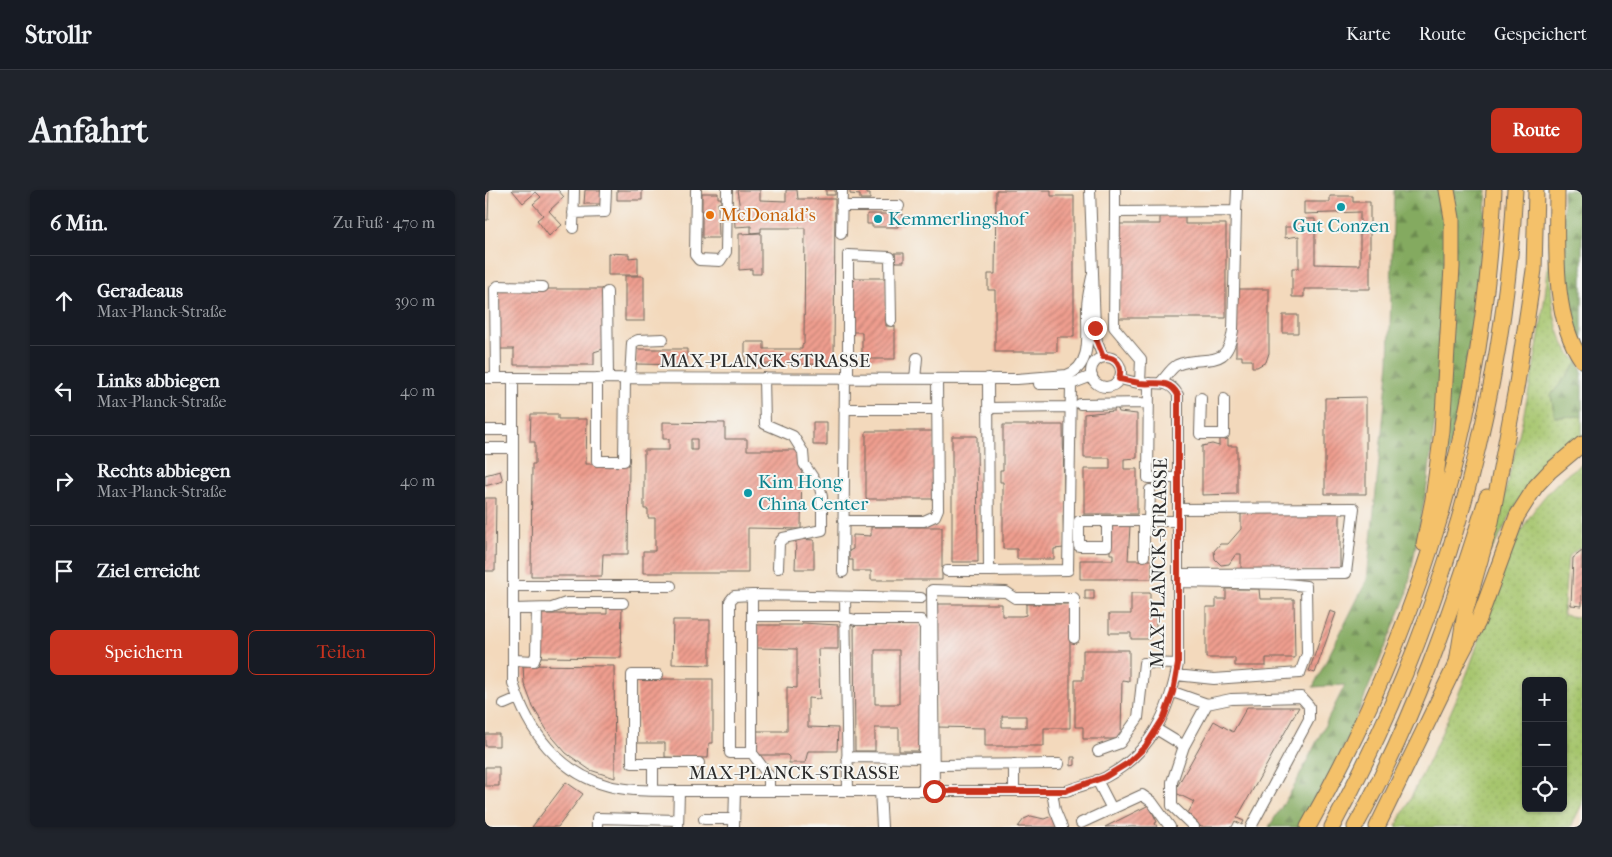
<!DOCTYPE html>
<html lang="de">
<meta charset="utf-8">
<style>
body{margin:0;font-family:"IM FELL French Canon",serif;background:#20242c;color:#f1f3f6}
.controls{position:absolute;right:15px;bottom:15px;display:grid;overflow:hidden;border-radius:8px;box-shadow:0 1px 4px #0004}
.controls button{width:45px;height:45px;display:grid;place-items:center;padding:0;border:0;border-bottom:1px solid #363941;background:#171b24;color:#f1f3f6;font:25px sans-serif}
.stop{position:absolute;width:15px;height:15px;margin:-11px;border:4px solid #c8321e;border-radius:50%;background:#fff}
.stop.end{background:#c8321e;border-color:#fff;box-shadow:0 1px 5px #0008}
.list{margin:0;padding:0;list-style:none}
h2{display:flex;justify-content:space-between;align-items:center;height:65px;margin:0;padding:0 20px;font-size:21px}
h2 small{font-size:16px;font-weight:400;color:#9ea1a6}
.list li{display:grid;grid-template-columns:32px 1fr auto;gap:15px;align-items:center;box-sizing:border-box;height:90px;padding:0 20px;border-top:1px solid #363941}
.list b{display:block;font-size:19px;white-space:nowrap}
.list p{margin:0;font-size:16px;white-space:nowrap;color:#9ea1a6}
.list em{font-size:16px;font-style:normal;color:#9ea1a6}
.actions{display:flex;gap:10px;padding:15px 20px}
.actions a{flex:1;padding:11px 0;border:1px solid #c8321e;border-radius:8px;text-align:center;font-size:18px;color:#c8321e}
.actions .main{background:#c8321e;color:#fff}
.icon{flex:none;width:28px;height:28px;fill:none;stroke:currentColor;stroke-width:2;stroke-linecap:round;stroke-linejoin:round}
.map{position:relative;flex:none;width:1097px;height:637px;overflow:hidden;border-radius:8px}
header{display:flex;align-items:center;gap:30px;box-sizing:border-box;height:70px;padding:0 25px;background:#171b24;border-bottom:1px solid #363941}
header strong{font-size:24px}
nav{display:flex;gap:28px;margin-inline-start:auto;font-size:18px}
.intro{display:flex;align-items:center;justify-content:space-between;box-sizing:border-box;height:120px;padding:0 30px}
h1{margin:0;font-size:35px}
.button{padding:12px 22px;border-radius:8px;background:#c8321e;color:#fff;font-size:18px;font-weight:700}
main{display:flex;gap:30px;padding:0 30px}
aside{flex:1;background:#171b24;border-radius:8px;box-shadow:0 1px 4px #0004}
.map>svg:first-child{display:block}
.grass{fill:url(#grass-dots);stroke:#68784c;fill-rule:evenodd}
.forest{fill:url(#forest-firs);stroke:#586a46}
.building{fill:url(#building-hatch);fill-rule:evenodd}
.lines{fill:none;stroke-linecap:round;stroke-linejoin:round}
.minor-casing{stroke:#71685e;stroke-width:12}
.highway-casing{stroke:#71685e;stroke-width:17}
.minor{stroke:#fff;stroke-width:10}
.highway{stroke:#f4c16a;stroke-width:15}
.route{stroke:#c8321e;stroke-width:6}
.culture-dot{fill:#0f9aa8;stroke:#f6f6f2;stroke-width:2}
.food-dot{fill:#e8710a;stroke:#f6f6f2;stroke-width:2}
.labels{text-anchor:middle;dominant-baseline:central;stroke-width:4;stroke-linejoin:round;paint-order:stroke}
.food-label{font-size:19px;fill:#c56008;stroke:#f6f6f2;text-anchor:start}
.culture-label{font-size:19px;fill:#0d838f;stroke:#f6f6f2;text-anchor:start}
.street-label{font-size:19px;fill:#2b2b2b;stroke:#f6f6f2}
</style>
<header>
<strong>Strollr</strong>
<nav><a>Karte</a><a>Route</a><a>Gespeichert</a></nav>
</header>
<div class="intro"><h1>Anfahrt</h1><a class="button">Route</a></div>
<main>
<aside>
<h2>6 Min.<small>Zu Fuß · 470 m</small></h2>
<ul class="list">
<li><svg class="icon" aria-label="ahead" viewBox="0 0 24 24"><path d="M12 20V5M6 11l6-6 6 6"/></svg><div><b>Geradeaus</b><p>Max-Planck-Straße</p></div><em>390 m</em></li>
<li><svg class="icon" aria-label="left" viewBox="0 0 24 24"><path d="M17 20v-9H6M10 6l-5 5 5 5"/></svg><div><b>Links abbiegen</b><p>Max-Planck-Straße</p></div><em>40 m</em></li>
<li><svg class="icon" aria-label="right" viewBox="0 0 24 24"><path d="M7 20v-9h11M14 6l5 5-5 5"/></svg><div><b>Rechts abbiegen</b><p>Max-Planck-Straße</p></div><em>40 m</em></li>
<li><svg class="icon" aria-label="arrive" viewBox="0 0 24 24"><path d="M6 21V4h12l-3 4 3 4H6"/></svg><div><b>Ziel erreicht</b></div></li>
</ul>
<div class="actions"><a class="main">Speichern</a><a>Teilen</a></div>
</aside>
<div class="map">
<svg width="1097" height="637" viewBox="0 0 1097 637">
<defs>
<pattern id="grass-dots" width="8" height="8" patternUnits="userSpaceOnUse" patternTransform="scale(1.25)"><rect width="8" height="8" fill="#a5c56c"/><path d="M2 2h.1M6 6h.1" fill="none" stroke="#8ea95e" stroke-width="1.8" stroke-linecap="round"/></pattern>
<pattern id="forest-firs" width="22" height="20" patternUnits="userSpaceOnUse" patternTransform="scale(1.25)"><rect width="22" height="20" fill="#84aa60"/><path d="M5 1l3.5 6h-7zM16 11l3.5 6h-7z" fill="#6c8b4f"/></pattern>
<pattern id="building-hatch" width="6" height="6" patternUnits="userSpaceOnUse" patternTransform="scale(1.25)"><rect width="6" height="6" fill="#ef9e8f"/><path d="M-1 1l2-2M0 6l6-6M5 7l2-2" fill="none" stroke="#c28175"/></pattern>
</defs>
<rect width="100%" height="100%" fill="#f6f6f2"/>
<filter id="ink" filterUnits="userSpaceOnUse"><feTurbulence type="fractalNoise" baseFrequency=".02" numOctaves="2"/><feDisplacementMap in="SourceGraphic" scale="10" xChannelSelector="R" yChannelSelector="G"/><feConvolveMatrix kernelMatrix="1 2 1 2 8 2 1 2 1" color-interpolation-filters="sRGB"/></filter>
<filter id="wash" filterUnits="userSpaceOnUse"><feTurbulence type="fractalNoise" baseFrequency=".0096" numOctaves="4" result="noise"/><feDisplacementMap in="SourceGraphic" scale="20" xChannelSelector="R" yChannelSelector="G"/><feGaussianBlur stdDeviation="1.12" result="paint"/><feColorMatrix in="noise" values="0 0 0 0 0 0 0 0 0 0 0 0 0 0 0 0 0 1.4 0 .05"/><feComposite in="paint" operator="in"/></filter>
<g filter="url(#wash)">
<rect width="100%" height="100%" fill="#f3d9bc"/>
<path class="grass" d="M1065 49C1066 85 1062 147 1093 172L1066 205 1070 227 1097 226V245C1069 264 1045 288 1029 318 1021 333 1015 348 1005 362 1030 262 1060 152 1065 49Z
M1097 274V356L1083 367 1078 425 1097 428V614L1086 637H911C937 587 960 537 981 486 1010 413 1025 318 1097 274ZM1041 491H1078V618H1041Z"/>
<path class="forest" d="M909 0H954L961 32 954 193 943 290 922 404 855 567 816 637H784L810 595 860 495 828 497 882 390 904 172Z
M968 0H1002C995 83 986 164 967 245 963 265 959 284 953 304Z
M1078 0H1097V160L1093 155 1079 104Z
M1093 172 1097 182V226L1070 227 1066 205Z"/>
<g id="blocks">
<path class="building" d="M0 0H4L3 30H0Z
M27 0H73L79 7 64 21 77 35 64 46 52 30 58 25 48 14 56 7 51 2 38 13Z
M100 0H118V14H99Z
M132 0H157V10H132Z
M252 0H275V10L301 11V0H312L313 9H350L349 174H279V178H265V171L260 172V152H279V159H317V155L319 154 320 38H276V42L266 43V36L250 37 249 18 255 19Z
M341 0H350V5H341Z
M365 0H382V4H385V9H375V5L365 4Z
M511 0H566V6H589V147H572V162H510V100H503V84H510Z
M217 3H233V8H236V13H233L234 48H217Z
M845 6H868V12H885V99H819V107H807V78H814V46L800 48V37H819V29H830V74L875 75V22L819 24V12H845Z
M382 24H418V35L413 34V37H387V34H382Z
M675 26H700V34H741V128H634V34H675Z
M276 43V84H267V79L254 80V44Z
M123 63 144 64V68L153 67V85H123Z
M410 63H419V72H410Z
M140 86H159V131H140Z
M367 88H401V136H410V169H377V142H367Z
M14 99H118V159L109 162V175H29V159H14Z
M751 99H784V163L781 172 772 177H767V170H757V166H751Z
M798 125H813V143H798Z
M151 159H202V175L151 174Z
M881 207V304H840V208Z
M630 218 633 219 634 222 652 224V268L639 269V279H652V324H599V279H625V268H599V224L629 221Z
M46 224H73V229H102L101 274H144L143 364H118L117 386H46L47 274H50V252H45Z
M178 232 240 233V249H262V260H310L317 267 316 339 263 338V383H158V361H170V328H163V319H159V260H184V249H178ZM206 249H212V260H206Z
M328 232H342V255H328Z
M518 235H578L579 313H582V325H578L579 358 569 359V369H532V359H518V292H515V280H518Z
M381 241H449V309H381Z
M467 246H492L493 372H467Z
M734 249H743V256H752V304L717 305V256L727 254 734 256Z
M15 281 18 291 0 296V285Z
M0 308H11L10 381H0Z
M756 322H855V381H756V364H751L744 374 736 375 730 369 729 361 735 354H743L756 339Z
M625 336H645L643 370H667V389H595V370H628V364H625Z
M386 337H457V390H386V381H368V370H364V361L368 359V345L386 346Z
M311 349 329 350V379H310Z
M1097 361V416L1086 415 1088 368Z
M741 399H774L775 409H809L810 468H781V476H750V468H721V417H731V409H741Z
M600 400H609V409H600Z
M646 403H665V424H671V443H665V449H646V443H624V424H646Z
M452 414H517V426H537L541 425V414H585V538H559V556H500V538L452 537ZM517 526H541V537H517Z
M122 416H137L136 468 56 467V424H122Z
M845 421 851 423 830 483 824 481Z
M188 430H225V475L187 474Z
M317 433 353 435V459H333L335 509 323 508V537L353 538 352 561H323L320 573H304V567L302 565H272V541H302V497L312 498V459L272 458V435H317Z
M369 435H435L434 561H414V538H390V561H370ZM390 460H414V514H390Z
M598 460H644V491L637 490 636 549H598V537H590V490H598Z
M38 475 129 476 130 588 105 580 81 563 63 542 48 517 39 493Z
M152 489H228V553H224L223 568 180 567V553H152Z
M762 517H814L752 628 759 631 757 635 750 631 747 637H716L703 623 709 612 689 602 729 531 748 542Z
M0 544H14V556H0Z
M586 567H590V575L586 576Z
M0 577H14V596H0Z
M81 592 98 604 73 637H47Z
M664 615 672 632 670 633 672 637H620Z
M546 626 559 629 567 626 571 637H533L539 629Z"/>
</g>
</g>
<g filter="url(#ink)">
<use href="#blocks" fill-opacity="0" stroke="#71685e" stroke-width="1"/>
<g class="lines">
<defs>
<path id="minor" d="M211 0 210 65 214 70 235 71 241 62 242 0
M605 0 610 138 612 152 618 167
M356 16H414
M630 22V0
M88 23 120 22 121 0
M88 38 89 0
M356 44 357 0
M122 102 123 188
M606 182a15 15 0 1 1 30 0a15 15 0 1 1-30 0Z
M0 188 532 189 582 185C609 175 601 141 602 118 602 108 605 97 607 87
M11 188 10 99 13 96 58 97
M28 188V493C43 541 74 583 124 596 147 602 171 600 194 601H581C594 596 609 593 621 587 666 563 684 522 693 474V205C684 188 670 195 654 193 648 192 641 190 634 189
M112 188V271H139L140 188
M145 188 147 153 153 150 178 149
M279 188 280 234 308 246 318 262 319 274 335 298 337 307V340L298 348 294 353 293 378
M503 188 504 381 583 380 586 194
M363 189V65L405 67 406 131
M430 189 432 168
M676 192C681 187 686 178 692 175 719 163 742 183 748 140L751 21
M655 193 656 169 629 137 630 22 751 21 752 0
M664 193 663 288H693
M554 194H586L607 186
M716 208 715 244H739V209
M595 214 663 213
M503 218 585 217
M359 219H453
M0 240H28
M0 258H28
M693 319 869 318 861 383 693 384
M358 331H439L450 326 453 319 452 189
M622 331V356H594V331H693
M659 331V366
M664 331 665 300
M462 381H504
M358 382 360 189
M29 396H186
M360 408 363 601
M28 419 67 418 81 413H138
M268 426H354L371 430H436L440 437 439 601
M29 470 49 471 51 464 52 419
M691 485 729 489 815 483 822 464 821 396 801 394 693 392
M688 502 722 514 746 509 816 507 824 516V529L766 637
M19 514 33 508
M671 539 699 556
M613 561 635 553 653 528 659 473 693 474
M267 563H245V411L249 406 267 405
M362 567 439 568
M168 573H214
M529 574V601
M449 575 574 574
M612 590 627 619
M168 600V573H147V485H173
M284 600V586L267 563V405L436 408
M395 601 397 637
M449 601 447 400 521 402 530 408H589V448
M567 601 570 620 577 637
M219 629H249
M596 633 657 605 667 612 685 637
M112 637V628L193 630
M193 637 194 601
M249 637 250 601
M709 637 687 616V592L699 556 722 514"/>
<path id="highway" d="M1072 0C1072 51 1066 127 1097 170
M939 354 948 309 957 241 967 77V28L962 0
M972 472 980 423 1006 332 1032 193 1049 80 1051 0
M823 637C935 438 999 229 1009 0
M847 637C954 440 1018 224 1030 0
M870 637C928 533 967 420 1002 307
M892 637 972 472 993 432 1032 326 1051 296 1065 281 1097 254"/>
</defs>
<use href="#minor" class="minor-casing"/>
<use href="#highway" class="highway-casing"/>
<use href="#minor" class="minor"/>
<use href="#highway" class="highway"/>
</g>
</g>
<g class="lines" filter="url(#ink)">
<path class="route" d="M449 601H580L620 587 643 573 660 557 679 527 688 502 693 474V205C684 188 670 195 654 193 648 192 641 190 634 189 638 176 631 166 618 167L612 152 610 138"/>
</g>
<g class="culture-dot">
<circle cx="856" cy="17" r="5"/>
<circle cx="393" cy="29" r="5"/>
<circle cx="263" cy="303" r="5"/>
</g>
<circle class="food-dot" cx="225" cy="25" r="5"/>
<g class="labels">
<g class="food-label">
<text x="235" y="25">McDonald's</text>
</g>
<g class="culture-label">
<text x="403" y="29">Kemmerlingshof</text>
<text x="856" y="36" text-anchor="middle">Gut Conzen</text>
<text x="273" y="292">Kim Hong<tspan x="273" dy="22">China Center</tspan></text>
</g>
<g class="street-label">
<text x="280" y="171">MAX-PLANCK-STRASSE</text>
<text transform="translate(674 373) rotate(-89)">MAX-PLANCK-STRASSE</text>
<text x="309" y="583">MAX-PLANCK-STRASSE</text>
</g>
</g>
</svg>
<div class="controls">
<button>+</button>
<button>−</button>
<button><svg class="icon" aria-label="locate" viewBox="0 0 24 24"><circle cx="12" cy="12" r="6"/><path d="M12 2v4M12 18v4M2 12h4M18 12h4"/></svg></button>
</div>
<div class="stop" style="left:449px;top:601px"></div>
<div class="stop end" style="left:610px;top:138px"></div>
</div>
</main>
